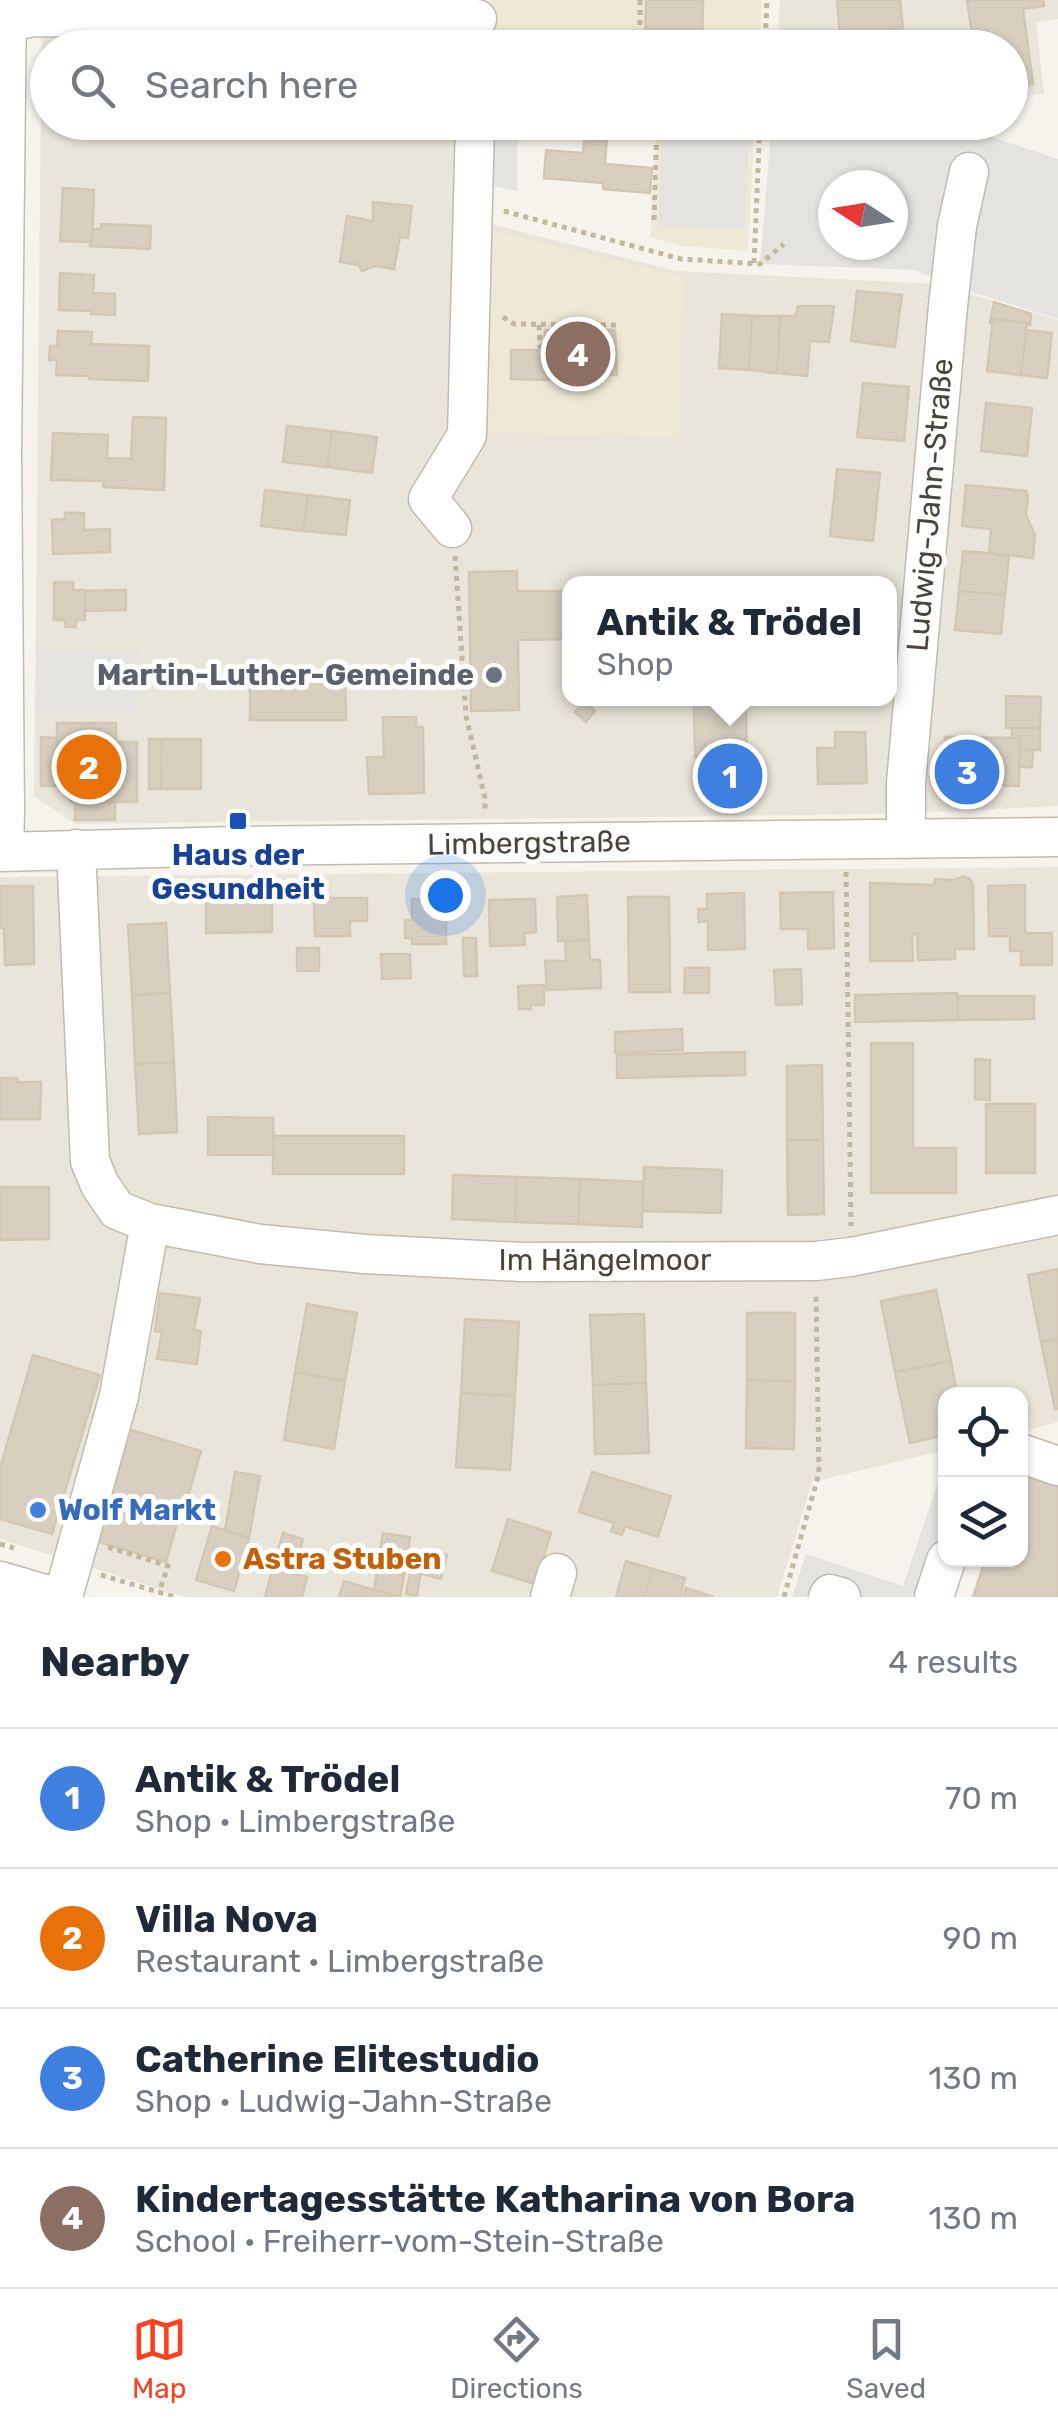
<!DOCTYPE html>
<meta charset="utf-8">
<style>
body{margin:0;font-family:Rubik,sans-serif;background:#f6f6f7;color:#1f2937}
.controls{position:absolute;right:30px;bottom:30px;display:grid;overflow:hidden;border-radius:20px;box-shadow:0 2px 8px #0004}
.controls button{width:90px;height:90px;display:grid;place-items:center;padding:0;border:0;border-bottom:2px solid #e0e1e3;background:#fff;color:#1f2937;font:50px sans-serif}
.compass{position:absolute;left:818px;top:170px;width:90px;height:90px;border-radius:50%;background:#fff;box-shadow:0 2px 8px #0004;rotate:282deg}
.you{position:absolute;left:445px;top:895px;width:35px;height:35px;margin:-25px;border:8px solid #fff;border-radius:50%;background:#1a73e8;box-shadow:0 0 0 15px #1a73e833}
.badge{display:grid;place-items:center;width:65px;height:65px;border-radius:50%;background:#fc3f1d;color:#fff;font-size:32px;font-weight:700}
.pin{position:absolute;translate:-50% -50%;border:5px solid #fff;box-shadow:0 2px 10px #0006}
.popup{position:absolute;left:562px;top:576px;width:335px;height:130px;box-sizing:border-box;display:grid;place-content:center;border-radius:20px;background:#fff;filter:drop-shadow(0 2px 8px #0005);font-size:32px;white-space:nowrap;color:#747a83}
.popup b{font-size:38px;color:#1f2937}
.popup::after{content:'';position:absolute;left:50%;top:100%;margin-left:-20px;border:20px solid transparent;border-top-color:#fff}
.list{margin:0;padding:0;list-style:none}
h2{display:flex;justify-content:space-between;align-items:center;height:130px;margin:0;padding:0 40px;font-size:42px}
h2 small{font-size:32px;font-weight:400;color:#747a83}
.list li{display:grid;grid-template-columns:65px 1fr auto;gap:30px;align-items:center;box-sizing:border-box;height:140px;padding:0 40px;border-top:2px solid #e0e1e3}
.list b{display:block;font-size:38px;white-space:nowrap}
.list p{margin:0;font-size:32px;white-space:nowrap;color:#747a83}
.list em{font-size:32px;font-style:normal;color:#747a83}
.icon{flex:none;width:55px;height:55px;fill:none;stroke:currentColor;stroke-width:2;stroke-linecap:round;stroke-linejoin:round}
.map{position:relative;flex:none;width:1058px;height:1597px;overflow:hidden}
.search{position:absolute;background:#fff;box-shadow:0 2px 8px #0004;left:30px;right:30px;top:30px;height:110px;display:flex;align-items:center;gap:25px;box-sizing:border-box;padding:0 35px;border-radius:55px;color:#747a83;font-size:38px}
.sheet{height:690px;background:#fff}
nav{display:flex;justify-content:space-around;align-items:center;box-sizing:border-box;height:140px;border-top:2px solid #e0e1e3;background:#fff;font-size:28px;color:#747a83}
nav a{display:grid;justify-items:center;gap:5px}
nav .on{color:#fc3f1d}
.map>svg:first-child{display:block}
.residential{fill:#eae5da;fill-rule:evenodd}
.education{fill:#efe8d6}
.parking{fill:#e5e3e0;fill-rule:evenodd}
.building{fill:#d8cfc1;stroke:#d3c7b4;stroke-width:2.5}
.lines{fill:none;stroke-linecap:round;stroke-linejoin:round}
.minor-casing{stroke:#c2bbae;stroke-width:41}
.path{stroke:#c4b79f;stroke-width:5;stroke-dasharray:5 5;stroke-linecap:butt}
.minor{stroke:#fff;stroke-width:38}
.worship-dot{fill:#6b7280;stroke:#fff;stroke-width:4}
.transit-dot{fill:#1a4fb4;stroke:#fff;stroke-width:4}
.shop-dot{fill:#3f7fe0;stroke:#fff;stroke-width:4}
.food-dot{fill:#e8710a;stroke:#fff;stroke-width:4}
.labels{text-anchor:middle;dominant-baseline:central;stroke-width:10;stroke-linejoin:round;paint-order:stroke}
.street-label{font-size:30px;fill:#4b4439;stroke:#fff}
.worship-label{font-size:30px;font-weight:bold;fill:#5b616d;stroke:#fff;text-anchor:end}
.transit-label{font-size:30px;font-weight:bold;fill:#164399;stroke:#fff}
.shop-label{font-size:30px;font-weight:bold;fill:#366cbe;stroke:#fff;text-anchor:start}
.food-label{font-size:30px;font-weight:bold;fill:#c56008;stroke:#fff;text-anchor:start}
</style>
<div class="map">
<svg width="1058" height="1597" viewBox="0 0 1058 1597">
<rect width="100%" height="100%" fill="#f6f3ec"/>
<path class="residential" d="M42 0H474V47L48 48V122L474 123V220L677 271 936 284 1058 320V806L889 814 76 824 34 796ZM570 584H890V698H570Z
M780 0H1058V19L1036 22 1044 94 1011 97 1010 48H777Z
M1058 867V1422L1021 1432 1020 1394H946L945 1450 812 1482 777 1597H185L0 1539V877Z"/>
<path class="education" d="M490 0H762L759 47 521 48V43H490Z
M532 123H755L748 251 682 246 650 237 656 132Z
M480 228 683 276 678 438 474 432Z"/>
<path class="parking" d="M475 123H518L517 191 473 182Z
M772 123H962L974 131 1058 159V319L950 285 915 270 760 264ZM833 185H893V245H833Z
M662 136 749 140 745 229 658 225Z
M37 650 138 652 137 714 36 713Z
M943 1467H945L946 1560 934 1597H792L806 1554 903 1586Z"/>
<path class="building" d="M646 0H703L702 48H645Z
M837 0H900L903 28 840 37Z
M967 0H1043L1044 6 1023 9 1033 84 1010 87V48H974Z
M585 134 607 136 605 164 652 168 650 193 603 189V183L544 178 546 150 583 153Z
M63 188 94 190 92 242 60 241Z
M373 202 412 206 408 238 400 237 394 269 375 266 362 271 359 265 340 262 347 216 373 221Z
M101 224 151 226 150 249 90 246 93 229H101Z
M60 273 94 275 93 293 115 294V315L91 314 92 311 59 310Z
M857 291 902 295 895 347 851 341Z
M994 302 1031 314 1030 325H1027V323L993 319V323H990Z
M798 306H834L829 342 810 341 807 376 777 373 780 316H796Z
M722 314 752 316 749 370 719 368Z
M752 316H780L777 373 749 370Z
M993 319 1027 323 1021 375 987 371Z
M545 330H615L617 375 549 374V380L511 379V350H545Z
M1026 330 1052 333 1047 378 1021 375Z
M58 331 92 332 91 344 149 346 148 381 89 379V376L56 375 57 360H49L50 346H57Z
M863 383 909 387 904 441 857 437Z
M986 403 1032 408 1027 456 981 451Z
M133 417 166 418 164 490 103 487 104 481 51 480 53 433 108 435 107 458 131 459Z
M287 426 332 431 327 467 283 462Z
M332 431 377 437 372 473 327 467Z
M837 469 880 473 873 541 830 536Z
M966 485 1026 491 1028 496 1026 515 1035 535 1033 558 989 553 991 529 962 526Z
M265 490 308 495 303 531 261 526Z
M308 495 350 500 346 535 303 531Z
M65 513H84V530L110 529V552L53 554 52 520 65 519Z
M963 551 1009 555 1005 595 959 591Z
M517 571V591H570V639L518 640 519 710 471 711 469 572Z
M54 582H73V590H85V620H76V627H65V620H54Z
M126 590V610L85 611V591Z
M959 591 1005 595 1001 634 955 630Z
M250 672H345L346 720H250Z
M1006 696 1041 697 1040 728H1006Z
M746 700 747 788 700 789 699 757H695L694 701Z
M584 701 595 711 586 722 575 712Z
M383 717H416V727H423L424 793 369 794 367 757H384Z
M57 723H116V742H137V802H72L57 786Z
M1012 728H1040V750L1020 749V738H1012Z
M835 732H865L867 783 818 784 817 748H835Z
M41 737 57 738V786H41Z
M945 737 1020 738 1019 786 945 784Z
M149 739H162L161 789H149Z
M162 739H201V789H161Z
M1020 749 1033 750 1032 767H1019Z
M75 802H115V820H75Z
M964 876 970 879 973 885 974 949H955V959L918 960 917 934H912L913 961H870V883L934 885 935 879 954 880Z
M1025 885V933H1052V965H1021V951H1010V936H989L988 886Z
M0 886H33L34 964 5 965 4 928H0Z
M833 892 834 948 808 949V929H781L780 893Z
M744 893 745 949 708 950V921L699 922 698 909H707V894Z
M272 894V932L206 933V895Z
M587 895 589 940 558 941 557 897Z
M628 897H669L670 992H629Z
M314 898H367V921H350V936H315Z
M412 899 446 900V944H412V938H405V920H412Z
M535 899 536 932 524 933 525 945 490 946 489 900Z
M166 923 170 993 132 995 128 925Z
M463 938H476L477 976H464Z
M589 940 590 960H600L601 988 547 990 545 961H566L565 941Z
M297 948H319V971H297Z
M381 954H410L411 978 382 979Z
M685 968H709V993H684Z
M801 969 802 1004 776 1005 774 970Z
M544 985V1005H531V1009H519L518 986Z
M170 993 174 1062 135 1064 132 995Z
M957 993 958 1020 855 1022V995Z
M958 996H1034V1019L958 1020Z
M682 1029 683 1050 615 1053V1032Z
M871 1043H913V1148H956V1193H871Z
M745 1052V1075L617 1078V1055Z
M975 1059 990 1060V1100L975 1099Z
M174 1062 177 1132 139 1134 135 1064Z
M822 1065 823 1140H787V1066Z
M0 1078H17V1082H41L40 1119H0Z
M986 1104H1035V1173H986Z
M208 1117 273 1118 274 1155H208Z
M273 1136H404V1174H273Z
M787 1140H823L824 1214 788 1215Z
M644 1167 722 1170 721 1213 643 1211Z
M453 1175 517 1177 515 1222 452 1219Z
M517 1177 580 1179 578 1224 515 1222Z
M580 1179 643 1182 642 1227 578 1224Z
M0 1187H49V1239L0 1240Z
M1058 1269V1339L1041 1342 1028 1275Z
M936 1290 951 1361 895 1372 881 1301Z
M160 1293 200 1298 194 1330 201 1331 197 1364 157 1359 162 1332 155 1331Z
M307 1304 357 1313 345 1381 295 1372Z
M747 1313H795V1381L747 1380Z
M644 1314 646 1383 593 1385 590 1315Z
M465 1319 519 1322 515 1396 461 1393Z
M1058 1339V1409H1055L1041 1342Z
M33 1355 100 1375 52 1534 0 1519V1468Z
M951 1361 957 1394H946V1435L910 1443 895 1372Z
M295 1372 345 1381 334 1449 284 1440Z
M747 1380 795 1381 794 1449 746 1448Z
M646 1383 649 1453 595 1454 593 1385Z
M461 1393 515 1396 510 1470 456 1467Z
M125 1428 201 1451 183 1514 106 1491Z
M235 1472 260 1476 249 1538 225 1530Z
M592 1472 671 1496 658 1537 625 1526 622 1535 611 1531 614 1523 579 1512Z
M1020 1472 1058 1484V1597H973L984 1564 975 1560H1020Z
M106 1491 180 1513 166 1562 91 1540Z
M508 1519 551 1533 535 1584 492 1571Z
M212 1526 249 1538 234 1591 196 1580Z
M283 1533 303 1539 293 1573 273 1567Z
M383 1533 410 1537 404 1575 377 1571Z
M429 1550 447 1555 441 1579 423 1574Z
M626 1561 653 1569 644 1597H616Z
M273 1567 307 1577 302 1597H265Z
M411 1569 421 1571 417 1596 406 1594Z
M653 1569 685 1578 680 1597H644Z
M377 1571 404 1575 400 1597 374 1590Z
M344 1581 374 1590 399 1597H339Z
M686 1588 714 1597H683Z"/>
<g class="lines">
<defs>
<path id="minor" d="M0 24 34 17 477 19
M452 528 428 499 467 435 475 122
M906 839V783L948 306 957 226 969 172
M76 849 90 1161 100 1185 117 1210 150 1223 260 1244 365 1254 521 1262 816 1261 851 1257 1058 1215
M4 851 5 811 2 453 7 0
M0 852 236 846 1058 837
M1020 1453 1058 1466
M0 1581 55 1597
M63 1597 119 1396 150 1223
M550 1597 557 1573
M828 1597 830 1594 841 1597
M934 1597 946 1560"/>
</defs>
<use href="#minor" class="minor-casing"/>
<path class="path" d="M640 0V48
M765 48 767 0
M764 122 791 129
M504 211 681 259 760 264 784 244
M654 220 657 122
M754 263 760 122
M503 317 514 324 617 325
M539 325 540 346H545
M455 556 466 716 485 798V812
M846 872 851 1226
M0 1544 14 1548
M108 1547 168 1566 159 1592
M101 1575 175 1597
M784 1597 819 1473 816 1294"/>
<use href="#minor" class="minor"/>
</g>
<circle class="worship-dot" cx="494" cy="675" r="10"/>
<rect class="transit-dot" x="228" y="811" width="20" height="20" rx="5"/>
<circle class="shop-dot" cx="38" cy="1510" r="10"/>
<circle class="food-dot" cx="223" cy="1559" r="10"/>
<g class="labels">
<g class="street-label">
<text transform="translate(930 505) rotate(-85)">Ludwig-Jahn-Straße</text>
<text transform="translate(529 843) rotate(-1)">Limbergstraße</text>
<text x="605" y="1260">Im Hängelmoor</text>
</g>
<g class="worship-label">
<text x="474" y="675">Martin-Luther-Gemeinde</text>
</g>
<g class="transit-label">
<text x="238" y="855">Haus der<tspan x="238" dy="34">Gesundheit</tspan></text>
</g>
<g class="shop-label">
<text x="58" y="1510">Wolf Markt</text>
</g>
<g class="food-label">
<text x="243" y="1559">Astra Stuben</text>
</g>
</g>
</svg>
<div class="controls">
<button><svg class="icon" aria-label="locate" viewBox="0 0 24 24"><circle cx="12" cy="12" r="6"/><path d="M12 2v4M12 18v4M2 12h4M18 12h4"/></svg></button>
<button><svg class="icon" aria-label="layers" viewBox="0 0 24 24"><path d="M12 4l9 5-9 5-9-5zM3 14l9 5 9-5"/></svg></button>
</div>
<svg class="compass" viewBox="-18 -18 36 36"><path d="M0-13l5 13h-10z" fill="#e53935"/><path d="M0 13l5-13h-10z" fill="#747a83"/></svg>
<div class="you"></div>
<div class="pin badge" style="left:730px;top:776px;background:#3f7fe0">1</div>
<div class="popup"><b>Antik &amp; Trödel</b>Shop</div>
<div class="pin badge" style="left:89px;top:767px;background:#e8710a">2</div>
<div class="pin badge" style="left:967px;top:772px;background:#3f7fe0">3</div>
<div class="pin badge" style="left:578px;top:354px;background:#8d6e63">4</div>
<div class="search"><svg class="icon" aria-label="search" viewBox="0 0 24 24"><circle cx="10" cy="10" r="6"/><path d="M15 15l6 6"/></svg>Search here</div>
</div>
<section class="sheet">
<h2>Nearby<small>4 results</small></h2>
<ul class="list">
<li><span class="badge" style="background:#3f7fe0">1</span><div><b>Antik &amp; Trödel</b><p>Shop · Limbergstraße</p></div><em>70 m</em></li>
<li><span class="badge" style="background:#e8710a">2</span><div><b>Villa Nova</b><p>Restaurant · Limbergstraße</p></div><em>90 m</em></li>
<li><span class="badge" style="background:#3f7fe0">3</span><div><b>Catherine Elitestudio</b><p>Shop · Ludwig-Jahn-Straße</p></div><em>130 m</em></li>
<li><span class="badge" style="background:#8d6e63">4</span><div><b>Kindertagesstätte Katharina von Bora</b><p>School · Freiherr-vom-Stein-Straße</p></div><em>130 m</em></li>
</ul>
</section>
<nav>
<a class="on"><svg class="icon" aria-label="map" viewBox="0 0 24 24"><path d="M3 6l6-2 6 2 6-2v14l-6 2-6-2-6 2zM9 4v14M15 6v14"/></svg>Map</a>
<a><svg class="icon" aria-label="directions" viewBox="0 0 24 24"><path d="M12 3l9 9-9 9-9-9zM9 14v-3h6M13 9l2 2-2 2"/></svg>Directions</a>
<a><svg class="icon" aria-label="saved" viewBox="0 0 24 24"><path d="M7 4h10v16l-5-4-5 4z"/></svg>Saved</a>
</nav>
